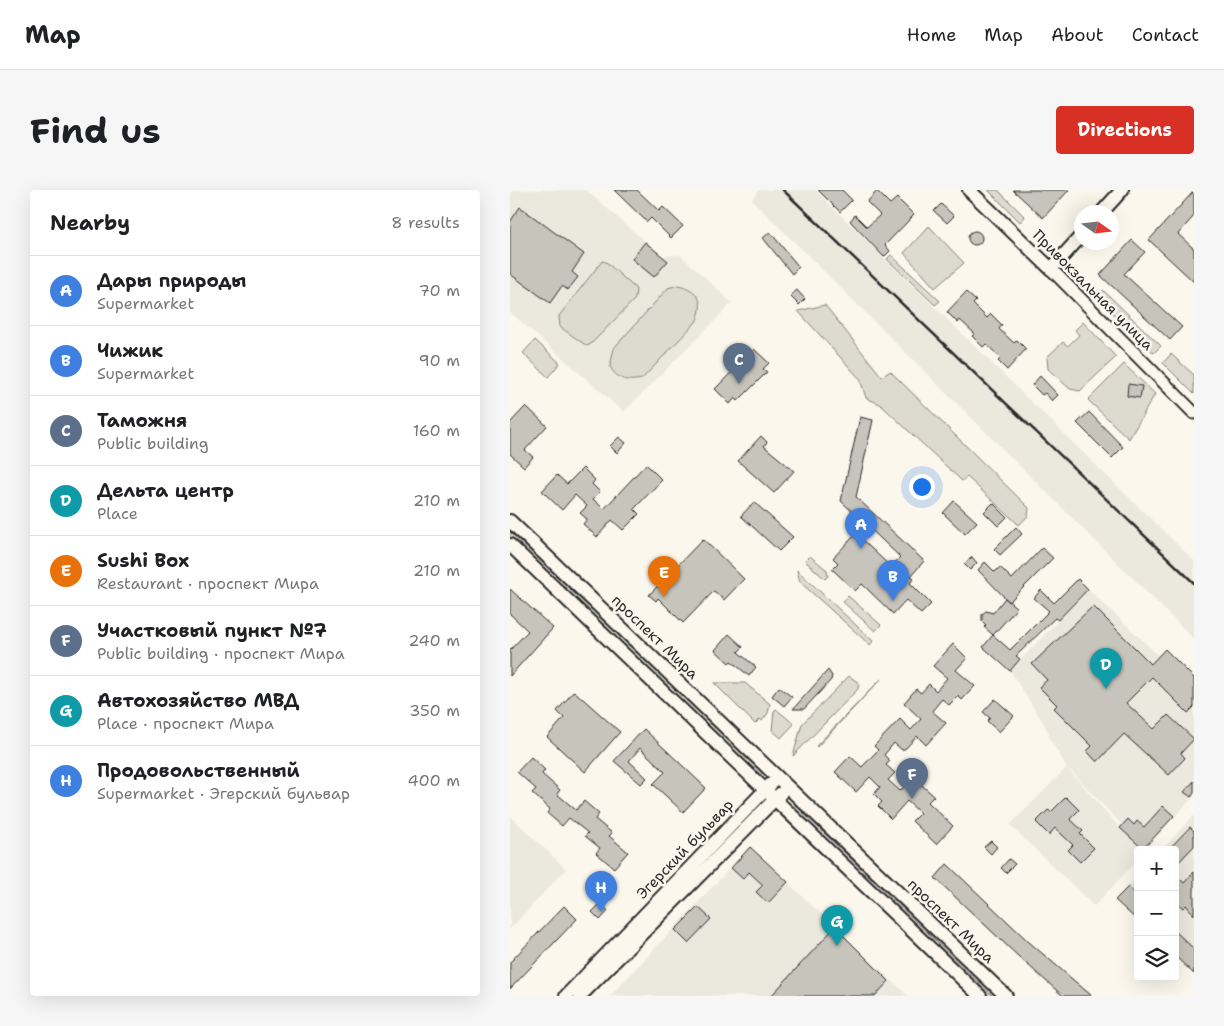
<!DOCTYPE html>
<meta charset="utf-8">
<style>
body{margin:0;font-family:"Shantell Sans",sans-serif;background:#f6f6f6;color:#202124}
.controls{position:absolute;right:15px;bottom:15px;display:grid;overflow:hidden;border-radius:5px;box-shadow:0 5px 20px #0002}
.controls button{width:45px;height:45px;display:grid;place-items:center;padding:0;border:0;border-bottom:1px solid #e0e0e0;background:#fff;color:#202124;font:25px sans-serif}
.compass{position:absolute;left:564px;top:15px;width:45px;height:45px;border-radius:50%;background:#fff;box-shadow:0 5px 20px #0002;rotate:104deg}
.you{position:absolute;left:411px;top:296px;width:18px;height:18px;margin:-12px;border:4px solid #fff;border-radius:50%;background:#1a73e8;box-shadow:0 0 0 8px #1a73e833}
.badge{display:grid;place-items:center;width:32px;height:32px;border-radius:50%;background:#d93025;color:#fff;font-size:16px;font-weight:700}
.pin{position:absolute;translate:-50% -41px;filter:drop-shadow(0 1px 2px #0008)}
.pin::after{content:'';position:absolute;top:26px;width:18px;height:15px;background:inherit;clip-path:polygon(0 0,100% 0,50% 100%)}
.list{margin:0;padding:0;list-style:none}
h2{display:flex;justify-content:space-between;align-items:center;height:65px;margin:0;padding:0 20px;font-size:21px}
h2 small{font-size:16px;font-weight:400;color:#757577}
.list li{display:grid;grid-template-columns:32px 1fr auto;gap:15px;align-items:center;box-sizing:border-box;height:70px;padding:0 20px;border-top:1px solid #e0e0e0}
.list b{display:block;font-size:19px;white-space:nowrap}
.list p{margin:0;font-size:16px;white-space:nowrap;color:#757577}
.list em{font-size:16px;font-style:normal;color:#757577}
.icon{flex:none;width:28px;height:28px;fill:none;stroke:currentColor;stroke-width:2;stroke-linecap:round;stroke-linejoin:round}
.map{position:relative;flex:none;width:684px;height:806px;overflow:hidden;border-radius:5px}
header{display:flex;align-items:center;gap:30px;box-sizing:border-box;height:70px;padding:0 25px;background:#fff;border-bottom:1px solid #e0e0e0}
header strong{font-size:24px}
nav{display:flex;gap:28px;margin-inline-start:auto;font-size:18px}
.intro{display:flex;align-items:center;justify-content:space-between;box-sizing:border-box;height:120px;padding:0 30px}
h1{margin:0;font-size:35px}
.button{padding:12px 22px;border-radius:5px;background:#d93025;color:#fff;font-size:18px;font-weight:700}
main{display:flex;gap:30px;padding:0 30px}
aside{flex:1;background:#fff;border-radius:5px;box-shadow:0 5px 20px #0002}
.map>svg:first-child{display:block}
.built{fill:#ebe8de;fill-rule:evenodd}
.green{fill:#dddad0;stroke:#84827e}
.building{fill:#c7c4bc;stroke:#2b2b2b}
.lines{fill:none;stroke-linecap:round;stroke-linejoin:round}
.secondary-casing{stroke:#2b2b2b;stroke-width:15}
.primary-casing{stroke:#2b2b2b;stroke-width:16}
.secondary{stroke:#fbf7ec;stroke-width:11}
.primary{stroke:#fbf7ec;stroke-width:12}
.rail{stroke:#2b2b2b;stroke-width:2.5}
.labels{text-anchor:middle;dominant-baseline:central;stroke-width:5;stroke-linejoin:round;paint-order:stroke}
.street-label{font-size:15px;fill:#2b2b2b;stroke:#fbf7ec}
</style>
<header>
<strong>Map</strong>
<nav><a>Home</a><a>Map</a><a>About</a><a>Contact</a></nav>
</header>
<div class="intro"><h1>Find us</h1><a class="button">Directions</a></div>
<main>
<aside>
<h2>Nearby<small>8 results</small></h2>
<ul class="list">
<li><span class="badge" style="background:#3f7fe0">A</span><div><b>Дары природы</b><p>Supermarket</p></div><em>70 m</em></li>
<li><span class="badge" style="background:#3f7fe0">B</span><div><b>Чижик</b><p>Supermarket</p></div><em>90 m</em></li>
<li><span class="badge" style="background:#5c6f8a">C</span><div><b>Таможня</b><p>Public building</p></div><em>160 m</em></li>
<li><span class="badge" style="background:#0f9aa8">D</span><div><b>Дельта центр</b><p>Place</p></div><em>210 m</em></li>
<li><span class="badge" style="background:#e8710a">E</span><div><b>Sushi Box</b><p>Restaurant · проспект Мира</p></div><em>210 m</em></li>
<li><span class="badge" style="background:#5c6f8a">F</span><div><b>Участковый пункт №7</b><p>Public building · проспект Мира</p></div><em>240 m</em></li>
<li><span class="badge" style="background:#0f9aa8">G</span><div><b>Автохозяйство МВД</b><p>Place · проспект Мира</p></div><em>350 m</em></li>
<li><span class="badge" style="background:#3f7fe0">H</span><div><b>Продовольственный</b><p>Supermarket · Эгерский бульвар</p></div><em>400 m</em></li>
</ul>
</aside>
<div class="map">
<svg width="684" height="806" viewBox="0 0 684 806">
<rect width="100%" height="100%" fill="#fbf7ec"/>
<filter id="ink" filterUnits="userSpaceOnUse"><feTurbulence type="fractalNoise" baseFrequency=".02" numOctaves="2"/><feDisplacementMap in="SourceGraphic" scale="10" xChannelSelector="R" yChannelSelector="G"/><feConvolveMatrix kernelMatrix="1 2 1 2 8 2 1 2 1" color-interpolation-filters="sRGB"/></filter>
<g filter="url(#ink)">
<path class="built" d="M0 0H76L152 66 171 65 222 113 114 222 0 122Z
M249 0H305L684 371V449L242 10Z
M578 399 684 499V606L634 660H628V670L584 716 500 635 557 577 539 548V543L533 532 500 481ZM559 580H560L627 651 610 638Z
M684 625V712L678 717 684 725V784L665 766V660H652Z
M0 626 56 679 0 739Z
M240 657 398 806H100Z
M628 686V731L605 710Z"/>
<path class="green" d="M478 0H488L515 27 510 32Z
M419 36 454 73 425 98 394 63Z
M381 65 430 111 425 115 377 69Z
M92 71 96 72 126 99 125 109 81 154 77 156 50 137 49 126Z
M168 95C190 100 195 113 186 132L132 189C117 192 108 190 100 177L104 158 158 98Z
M593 100 651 156 644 163 586 107Z
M315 115 372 187 380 181 519 318 518 326 509 335 457 287 452 291 370 214 356 208 350 189 288 121Z
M573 132 606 167 570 201 560 199 538 179 537 167 553 152 558 156 569 145 565 140Z
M25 150 50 173 38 187 13 163Z
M661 164 684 185V204L653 173Z
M614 174 645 204 619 249 578 210Z
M0 342 159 493 156 496 0 348Z
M300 366 317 380 318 386 315 389 295 371Z
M287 380 363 451 360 455 290 392Z
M338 406 371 435 365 441 333 412Z
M339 486 349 493 348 499 283 566 292 534Z
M371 489 307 557 306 556Z
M204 493H235L260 514 258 523 252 531 250 529 245 534Z
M165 499 251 582 252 586 249 585 163 502Z
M266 519 284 534 271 548 262 540 264 521Z
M285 615 483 806H477L282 619Z"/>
<path class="building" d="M104 0H127L149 21 153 17 173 36 161 48 141 28 137 32Z
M308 0H332L342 10 330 22Z
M503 0H559L533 28Z
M367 1 380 14 387 8 404 25 375 55 380 61 374 67 340 31 345 25 357 37 370 25 357 12Z
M684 1V26L668 44 684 59V92L639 50Z
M431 14 444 26 437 33 424 21Z
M10 17 74 64 62 82 68 87 58 100 52 96 40 113 0 84V32Z
M458 48a7 7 0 1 1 14 0a7 7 0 1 1-14 0Z
M260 42 289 77 282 84 253 48Z
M622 50 635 62 614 84 672 137 660 150 590 85Z
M135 52 158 71 144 87 122 69Z
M287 100 295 109 289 115 280 106Z
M456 102 466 111 463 114 477 128 481 124 492 135 489 139 504 153 507 150 516 159 497 180 488 171 491 168 476 154 473 157 462 146 465 144 450 130 448 133 437 122Z
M244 159 259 173 253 179 257 182 228 211 225 208 220 214 205 199Z
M530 186 548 205 542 211 535 203 532 205 522 195Z
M618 194 632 196 630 208 617 206Z
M16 216 37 236 15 260 23 267 14 277 0 264V233Z
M579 222 613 257 602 268 567 233Z
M350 227 363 230 346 307 414 371 401 386 404 388 400 393 421 414 411 424 396 410 383 424 352 394 345 401 322 379 328 373 323 368 346 344 381 377 390 367 331 311Z
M251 246 257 252 254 256 284 281 264 303 228 271Z
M109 247 116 253 107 263 100 256Z
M136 274 152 290 124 319 129 324 113 340 102 330 87 347 73 334 77 329 70 323 77 316 65 305 52 320 32 301 47 285 57 294 73 278 85 290 82 294 90 302 83 309 94 319Z
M444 311 467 332 455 344 433 323Z
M244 312 283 347 269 361 231 326Z
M483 313 497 327 488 336 474 322Z
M506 337 512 344 490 365 484 359Z
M193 349 234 389 214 410 204 401 173 433 148 408 146 411 139 405Z
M532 358 543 368 499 412 468 380 475 372 485 382 490 377 502 389Z
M462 367 467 373 460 380 454 374Z
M568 389 578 399 548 430 545 428 506 466 510 469 500 481 473 457 483 445 500 460 539 421 524 408 531 400 544 413Z
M0 399 43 438 0 486V460L18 441 0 424Z
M495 408 507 418 483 445 474 437 476 435 472 431V424L476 421 483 423Z
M583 416 641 474 655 459 684 488V517L678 523 642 487 616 513 644 539 658 525 684 549 671 563 675 568 659 585 614 544 587 572 577 561 582 556 544 518 547 515 529 497 537 490 522 474Z
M219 444 233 457 228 462 246 477 239 486 221 471 219 473 205 460Z
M443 454 457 468 446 480 465 496 452 510 448 506 439 515 432 509 422 521 436 533 416 555 407 546 396 558 392 560 384 553 374 565 380 571 376 575 385 583 378 590 390 601 403 587 424 606 418 612 443 636 426 654 402 631 410 623 397 611 381 629 368 616 372 612 364 604 370 597 360 587 346 602 325 582 340 566 352 577 368 560 364 556 390 529 401 540 411 529 394 513 406 499 411 503 419 494 426 501 437 488 423 476Z
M318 480 322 486 321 490 294 519H283Z
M269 497 282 507 274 516 262 506Z
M64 501 110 542 75 582 37 547 54 528 47 521Z
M485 509 504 526 489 542 477 531 480 528 473 522Z
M134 539 196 598 173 622 143 594 155 582 130 558 119 571 137 588 131 594 104 571Z
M21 567 35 580 32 584 50 600 47 604 66 620 74 611 89 624 85 629 102 643 99 646 118 662 104 678 86 663 90 658 75 646 78 643 59 628 52 636 37 623 40 619 22 603 26 599 7 582Z
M684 591V603L681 607 674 602Z
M556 607 569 620 560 629 573 641 570 644 584 658 570 672 558 660 563 655 545 638 539 645 526 632 538 620 541 622Z
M653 616 664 626 633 659 610 638 618 629 624 635 627 631 634 637Z
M680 637 684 641V656L665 676V660H658Z
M481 651 487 657 481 664 474 657Z
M240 657 278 692 258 713 246 702 253 695 239 682 233 689 221 678Z
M499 669 505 674 496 683 491 678Z
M437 674 519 752 582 806H553L509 767 425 688Z
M684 682V725L676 715 673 718 665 711V684L674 693Z
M618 697 628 706V731L605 710Z
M91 713 98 721 90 730 82 722Z
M54 716 67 729 0 799V772Z
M188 717 201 729 178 753 165 740Z
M325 737 379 791 365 806H261Z
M665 741 684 759V784L665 766Z"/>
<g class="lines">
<defs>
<path id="secondary" d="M541 79 684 223"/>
<path id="primary" d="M459 0 541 79 572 45
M592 22 612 0
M0 331 496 806
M0 355 470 806
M56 806 261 594
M70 806 271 603"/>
</defs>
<use href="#secondary" class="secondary-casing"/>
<use href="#primary" class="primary-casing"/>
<use href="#secondary" class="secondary"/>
<use href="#primary" class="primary"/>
<path class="rail" d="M273 0 684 393"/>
</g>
</g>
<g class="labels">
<g class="street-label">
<text transform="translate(583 100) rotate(45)">Привокзальная улица</text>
<text transform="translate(145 447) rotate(44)">проспект Мира</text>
<text transform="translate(175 659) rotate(-46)">Эгерский бульвар</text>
<text transform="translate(441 731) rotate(44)">проспект Мира</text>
</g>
</g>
</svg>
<div class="controls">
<button>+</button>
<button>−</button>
<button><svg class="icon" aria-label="layers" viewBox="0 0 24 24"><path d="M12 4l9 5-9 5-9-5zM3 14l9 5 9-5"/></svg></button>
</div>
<svg class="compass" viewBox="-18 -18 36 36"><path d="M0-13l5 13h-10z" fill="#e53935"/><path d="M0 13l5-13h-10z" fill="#757577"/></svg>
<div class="you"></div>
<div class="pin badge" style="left:351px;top:359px;background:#3f7fe0">A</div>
<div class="pin badge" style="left:383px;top:411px;background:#3f7fe0">B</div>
<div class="pin badge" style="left:229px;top:194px;background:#5c6f8a">C</div>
<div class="pin badge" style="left:596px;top:499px;background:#0f9aa8">D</div>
<div class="pin badge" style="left:154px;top:407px;background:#e8710a">E</div>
<div class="pin badge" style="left:402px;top:609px;background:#5c6f8a">F</div>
<div class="pin badge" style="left:327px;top:756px;background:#0f9aa8">G</div>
<div class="pin badge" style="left:91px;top:722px;background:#3f7fe0">H</div>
</div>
</main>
